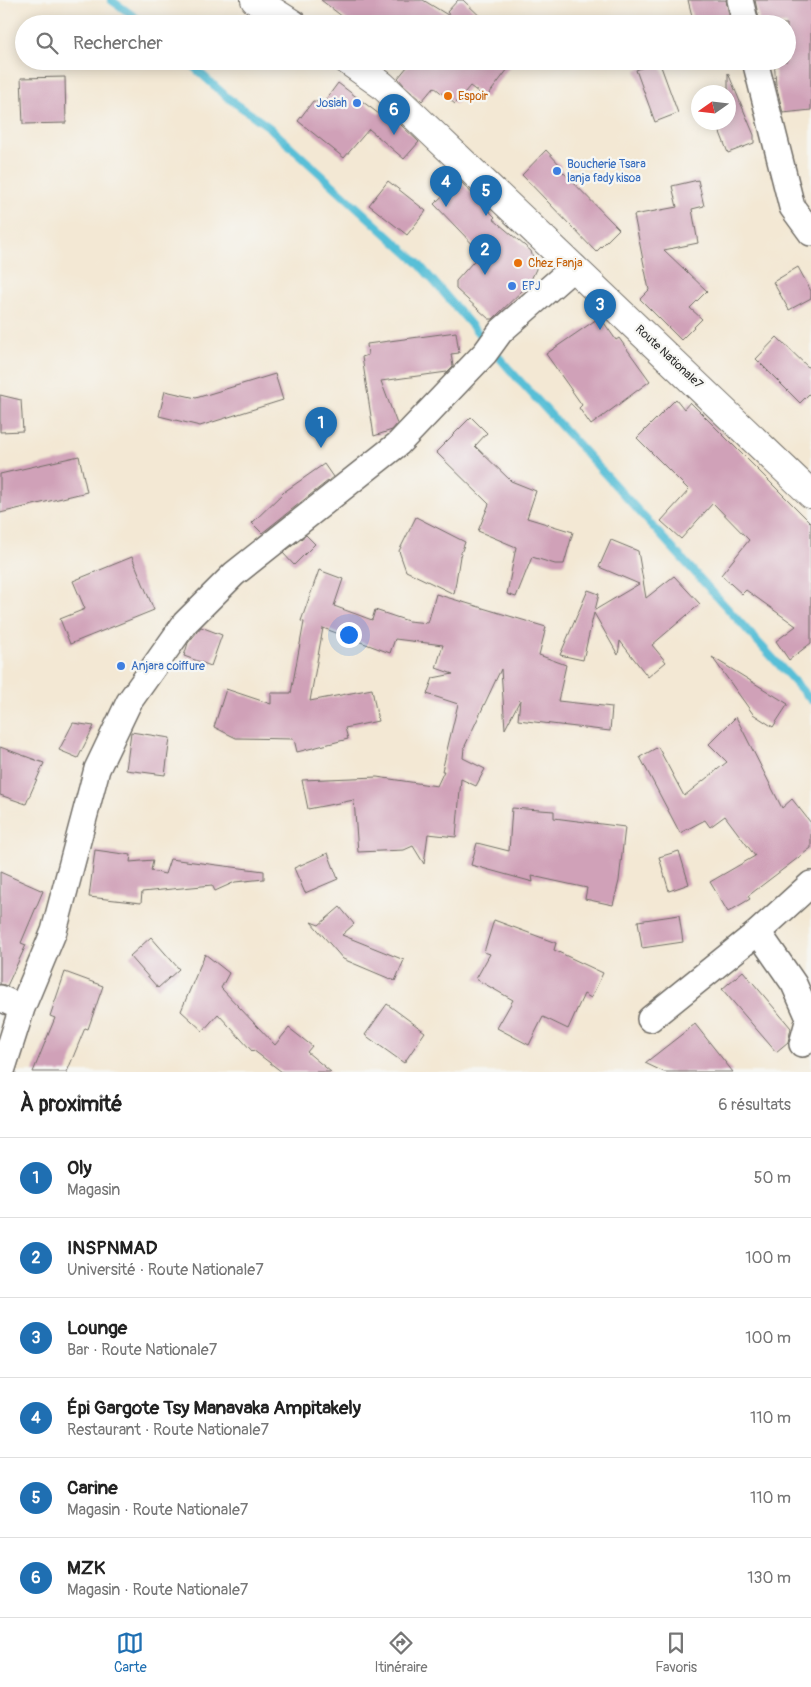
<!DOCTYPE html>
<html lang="fr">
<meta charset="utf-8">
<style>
body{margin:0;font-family:Pangolin,sans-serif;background:#f6f6f6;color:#222}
.compass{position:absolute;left:691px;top:85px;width:45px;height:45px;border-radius:50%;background:#fff;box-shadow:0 2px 12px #0003;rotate:256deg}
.you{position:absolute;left:348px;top:634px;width:18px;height:18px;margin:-12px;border:4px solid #fff;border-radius:50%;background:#1a73e8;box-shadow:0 0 0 8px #1a73e833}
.badge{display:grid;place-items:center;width:32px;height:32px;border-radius:50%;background:#1f6fb2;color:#fff;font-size:16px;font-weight:700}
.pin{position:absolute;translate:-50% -41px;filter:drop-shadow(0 1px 2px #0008)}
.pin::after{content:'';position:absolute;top:26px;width:18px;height:15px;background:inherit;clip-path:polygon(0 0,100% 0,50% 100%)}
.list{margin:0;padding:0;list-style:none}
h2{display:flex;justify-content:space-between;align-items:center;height:65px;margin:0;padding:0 20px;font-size:21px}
h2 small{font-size:16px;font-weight:400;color:#767676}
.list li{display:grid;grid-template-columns:32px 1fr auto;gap:15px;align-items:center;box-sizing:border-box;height:80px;padding:0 20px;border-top:1px solid #e0e0e0}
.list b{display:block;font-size:19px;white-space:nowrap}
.list p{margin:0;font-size:16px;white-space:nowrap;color:#767676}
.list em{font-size:16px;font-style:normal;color:#767676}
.icon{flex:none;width:28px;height:28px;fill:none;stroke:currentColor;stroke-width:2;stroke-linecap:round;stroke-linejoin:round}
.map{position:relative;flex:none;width:811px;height:1072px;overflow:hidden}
.search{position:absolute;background:#fff;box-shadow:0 2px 12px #0003;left:15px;right:15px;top:15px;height:55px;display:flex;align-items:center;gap:12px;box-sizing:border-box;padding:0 18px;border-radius:28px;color:#767676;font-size:19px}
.sheet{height:545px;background:#fff}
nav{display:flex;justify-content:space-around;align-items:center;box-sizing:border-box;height:70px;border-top:1px solid #e0e0e0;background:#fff;font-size:14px;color:#767676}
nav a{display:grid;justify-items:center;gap:2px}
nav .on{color:#1f6fb2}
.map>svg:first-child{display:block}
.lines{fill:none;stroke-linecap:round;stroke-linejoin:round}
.stream{stroke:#59bfd7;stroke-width:8}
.building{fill:#d0a1b8}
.minor-casing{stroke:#716d66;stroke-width:28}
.primary-casing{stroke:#716d66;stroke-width:30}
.minor{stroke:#fff;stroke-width:25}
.primary{stroke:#fff;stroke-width:28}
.food-dot{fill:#e8710a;stroke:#f6f6f2;stroke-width:2}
.shop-dot{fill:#3f7fe0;stroke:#f6f6f2;stroke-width:2}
.labels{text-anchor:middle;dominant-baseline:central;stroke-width:4.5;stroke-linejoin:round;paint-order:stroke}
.food-label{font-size:12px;fill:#c56008;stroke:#f6f6f2;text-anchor:start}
.shop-label{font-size:12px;fill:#366cbe;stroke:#f6f6f2;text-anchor:start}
.street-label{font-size:12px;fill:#2b2b2b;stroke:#f6f6f2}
</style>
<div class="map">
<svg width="811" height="1072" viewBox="0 0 811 1072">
<rect width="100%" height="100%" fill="#f6f6f2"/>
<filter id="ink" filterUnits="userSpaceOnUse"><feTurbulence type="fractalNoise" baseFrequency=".02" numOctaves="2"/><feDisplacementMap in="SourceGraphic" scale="10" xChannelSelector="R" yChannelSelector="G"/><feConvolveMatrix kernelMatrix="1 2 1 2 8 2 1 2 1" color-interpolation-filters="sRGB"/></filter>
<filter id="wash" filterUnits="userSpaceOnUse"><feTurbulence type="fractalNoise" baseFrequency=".0096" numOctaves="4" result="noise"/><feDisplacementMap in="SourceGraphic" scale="20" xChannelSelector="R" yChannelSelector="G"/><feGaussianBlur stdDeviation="1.12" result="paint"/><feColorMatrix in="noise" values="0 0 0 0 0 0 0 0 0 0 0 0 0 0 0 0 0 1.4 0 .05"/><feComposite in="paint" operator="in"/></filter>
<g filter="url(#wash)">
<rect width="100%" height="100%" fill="#f3e8d4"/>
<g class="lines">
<path class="stream" d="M111 0 145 24
M187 61 228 98 269 127 418 263 510 370 811 700"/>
</g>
<g id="blocks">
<path class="building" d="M321 0H423L451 17 447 12 458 0H463L488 24H352Z
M688 0H726L731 24H694Z
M755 0H811V110L783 113 776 84 774 61H787V24H760Z
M412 61H514L486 98 470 86 455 104 434 87 422 101 404 85 398 78Z
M659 61 678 113 655 122 636 70Z
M728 73 754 135V143L728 153 716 122H728Z
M65 77 66 123 23 124 21 78Z
M338 83 379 114 384 109 419 142 404 159 369 129 344 158 298 121 313 101 324 102Z
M546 150 561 166 559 168 619 229 596 252 522 175Z
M459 180 495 217 493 219 531 251 536 269 529 284 493 319H489L456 289V281L481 253 434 204Z
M698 180 704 206 692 209 698 243 664 250 707 291 690 308 702 319 681 340 640 299 649 290 634 215 677 207 672 186Z
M388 181 426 211 407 235 369 205Z
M798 267 811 291V298L789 310 773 282Z
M600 317 616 340 619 338 650 381 591 425 579 408 582 405 546 354Z
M456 332 459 353 451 354 453 366 447 372 381 381 397 424 392 430 374 436 362 357 368 355 367 344Z
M777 337 811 370V392L800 403 756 359Z
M275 374 283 400 200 426 159 416 165 391 196 398Z
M0 395 21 400 23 431 0 432Z
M676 399 684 409 690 402 811 523V643L789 660 776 641 796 626 746 590 742 594 721 575 749 540 713 503 681 539 661 521 689 490 637 438Z
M471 417 487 433 475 446 511 481 536 491 527 518 573 532 564 564H555L532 557 516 597 507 594 516 547 478 531 489 504 436 452Z
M79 456 87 492 0 513V474Z
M324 464 333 477 262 533 252 523 284 492Z
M416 517 465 542 460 556 454 594 406 571 399 551Z
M306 535 315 544 294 565 283 553Z
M611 540 638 551 646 598 674 576 700 604 652 645 666 662 648 677 620 641 618 655 594 613 583 660 560 655 588 590 599 594 595 610 639 584 599 567Z
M132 557 154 610 70 644 60 619 85 609 73 581Z
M319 570 343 579 334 606 372 620 375 610 408 621 428 623 436 594 546 627 539 655 566 665 558 701 612 707 610 731 518 720 520 700 505 729 501 669 464 748 463 758 485 769 476 786 461 779 456 837 428 834 424 864 413 846 404 850 358 852 354 800 308 809 302 780 377 777 437 786 444 771H442L458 704 427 694 433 678 453 674 436 668 443 645 395 639 390 653 323 628 310 701 372 689 378 721 345 728 348 739 297 752 294 739 236 738 214 727 226 689 271 704V693H291L304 622 301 621Z
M201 627 222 635 211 666 184 656 188 643Z
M712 657 788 704 773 727 753 714Z
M736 717 782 808 792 799 811 823V848L748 896 750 899 728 912 710 882 755 856 725 816 710 827 705 820 680 833 640 757 658 747 684 796 727 762 709 744Z
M73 723 94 726 78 758 59 750Z
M131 732 170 738 165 775 126 770Z
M0 747 44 763 26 804 0 795Z
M512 808 554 811V818L625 827 619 881 613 905 585 899 587 888 532 876 533 882 471 865 477 843 509 851Z
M95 850 131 855 130 862 153 860 151 871 165 874 170 859 264 871V879L235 882 215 891 212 885 142 892 141 903 89 897Z
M679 851 689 884 669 891 659 857Z
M328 853 338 879 305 893 294 868Z
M0 872 43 891 21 943 26 945 7 986 0 984Z
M340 907 354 924 342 935 404 960 395 981 343 959 311 922 319 925Z
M679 915 683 942 642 948 638 921Z
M494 920 556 943 554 950 603 973 591 998 584 994 568 1029 543 1017 529 1045 497 1028 513 1000 476 979 490 954 484 952Z
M151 937 179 969 158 988 130 956Z
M205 954 229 973 221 988 275 1045 289 1028 312 1046 307 1052 331 1072H282L253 1050 252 1051 218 1014 203 1031 181 1011Z
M743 971 791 1028 788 1042 776 1052 722 989Z
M65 972 103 986 88 1029 85 1028 67 1072H33L55 1018 50 1016Z
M387 1004 425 1032 404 1063 365 1035Z
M695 1024 733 1072H664L645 1063Z"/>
</g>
</g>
<g filter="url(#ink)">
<use href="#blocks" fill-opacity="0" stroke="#716d66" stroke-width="1"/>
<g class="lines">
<defs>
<path id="minor" d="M740 0 746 24
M755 61 792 207 811 233
M758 932 794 984 809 1018 802 1044
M0 998 22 1008 54 931 97 769 129 702 185 623 234 574 398 444 485 353 501 331 574 267
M650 1019 758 932 811 884
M2 1071 22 1008"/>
<path id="primary" d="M255 0 293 24
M348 61 382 85 811 494"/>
</defs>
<use href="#minor" class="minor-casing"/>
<use href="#primary" class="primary-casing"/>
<use href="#minor" class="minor"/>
<use href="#primary" class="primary"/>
</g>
</g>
<g class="food-dot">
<circle cx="448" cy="96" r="5"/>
<circle cx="518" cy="263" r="5"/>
</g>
<g class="shop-dot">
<circle cx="357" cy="103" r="5"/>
<circle cx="557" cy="171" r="5"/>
<circle cx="512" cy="286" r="5"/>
<circle cx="121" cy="666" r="5"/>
</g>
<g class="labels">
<g class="food-label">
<text x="458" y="96">Espoir</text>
<text x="528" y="263">Chez Fanja</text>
</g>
<g class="shop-label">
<text x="347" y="103" text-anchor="end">Josiah</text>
<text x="567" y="164">Boucherie Tsara<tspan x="567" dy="14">lanja fady kisoa</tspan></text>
<text x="522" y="286">EPJ</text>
<text x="131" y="666">Anjara coiffure</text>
</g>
<g class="street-label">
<text transform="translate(669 357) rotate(43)">Route Nationale7</text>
</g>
</g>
</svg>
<svg class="compass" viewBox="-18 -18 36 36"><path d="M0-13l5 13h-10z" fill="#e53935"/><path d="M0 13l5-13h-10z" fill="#767676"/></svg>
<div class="you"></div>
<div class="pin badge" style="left:321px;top:448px">1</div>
<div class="pin badge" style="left:485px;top:275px">2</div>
<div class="pin badge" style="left:600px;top:330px">3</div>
<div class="pin badge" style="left:446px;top:207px">4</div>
<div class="pin badge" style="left:486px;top:216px">5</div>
<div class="pin badge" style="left:394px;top:135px">6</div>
<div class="search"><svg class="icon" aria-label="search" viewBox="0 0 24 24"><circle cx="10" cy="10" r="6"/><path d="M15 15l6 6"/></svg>Rechercher</div>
</div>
<section class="sheet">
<h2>À proximité<small>6 résultats</small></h2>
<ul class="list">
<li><span class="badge">1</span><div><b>Oly</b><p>Magasin</p></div><em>50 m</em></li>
<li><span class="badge">2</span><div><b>INSPNMAD</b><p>Université · Route Nationale7</p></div><em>100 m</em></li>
<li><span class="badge">3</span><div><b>Lounge</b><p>Bar · Route Nationale7</p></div><em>100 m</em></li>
<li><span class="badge">4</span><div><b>Épi Gargote Tsy Manavaka Ampitakely</b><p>Restaurant · Route Nationale7</p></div><em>110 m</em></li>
<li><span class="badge">5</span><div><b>Carine</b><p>Magasin · Route Nationale7</p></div><em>110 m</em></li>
<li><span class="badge">6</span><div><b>MZK</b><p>Magasin · Route Nationale7</p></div><em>130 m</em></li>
</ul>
</section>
<nav>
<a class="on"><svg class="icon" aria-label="map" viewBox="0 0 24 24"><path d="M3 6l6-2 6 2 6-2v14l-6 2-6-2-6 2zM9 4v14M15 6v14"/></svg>Carte</a>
<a><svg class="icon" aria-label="directions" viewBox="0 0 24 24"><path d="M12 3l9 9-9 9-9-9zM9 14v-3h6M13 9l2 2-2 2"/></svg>Itinéraire</a>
<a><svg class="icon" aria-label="saved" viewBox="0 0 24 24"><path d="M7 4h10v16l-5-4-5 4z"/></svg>Favoris</a>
</nav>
